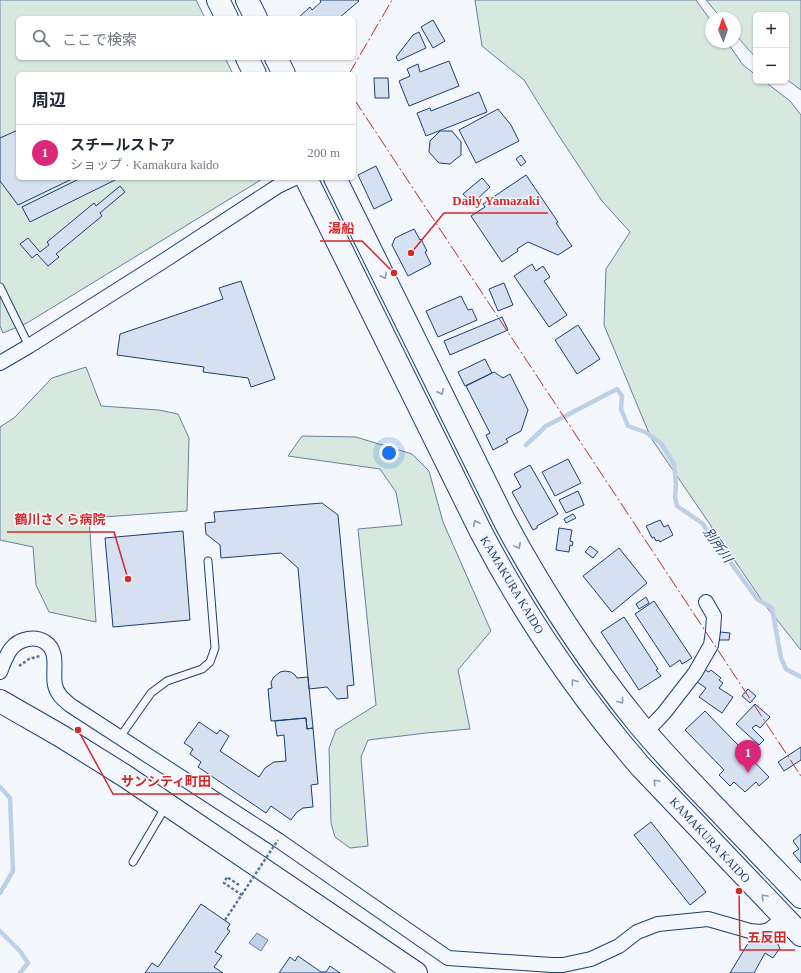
<!DOCTYPE html>
<html lang="ja">
<meta charset="utf-8">
<style>
body{margin:0;font-family:"Times New Roman","Noto Sans JP",serif;background:#f2f2f3;color:#1f2937}
.controls{position:absolute;right:12px;top:12px;display:grid;overflow:hidden;border-radius:6px;box-shadow:0 1px 3px #0004}
.controls button{width:36px;height:36px;display:grid;place-items:center;padding:0;border:0;border-bottom:1px solid #e0e1e3;background:#fff;color:#1f2937;font:20px sans-serif}
.compass{position:absolute;left:705px;top:12px;width:36px;height:36px;border-radius:50%;background:#fff;box-shadow:0 1px 3px #0004;rotate:358deg}
.you{position:absolute;left:389px;top:453px;width:14px;height:14px;margin:-10px;border:3px solid #fff;border-radius:50%;background:#1a73e8;box-shadow:0 0 0 6px #1a73e833}
.badge{display:grid;place-items:center;width:26px;height:26px;border-radius:50%;background:#db2777;color:#fff;font-size:13px;font-weight:700}
.pin{position:absolute;translate:-50% -33px;filter:drop-shadow(0 1px 2px #0008)}
.pin::after{content:'';position:absolute;top:21px;width:14px;height:12px;background:inherit;clip-path:polygon(0 0,100% 0,50% 100%)}
.list{margin:0;padding:0;list-style:none}
h2{display:flex;justify-content:space-between;align-items:center;height:52px;margin:0;padding:0 16px;font-size:17px}
h2 small{font-size:13px;font-weight:400;color:#747a83}
.list li{display:grid;grid-template-columns:26px 1fr auto;gap:12px;align-items:center;box-sizing:border-box;height:56px;padding:0 16px;border-top:1px solid #e0e1e3}
.list b{display:block;font-size:15px;white-space:nowrap}
.list p{margin:0;font-size:13px;white-space:nowrap;color:#747a83}
.list em{font-size:13px;font-style:normal;color:#747a83}
.icon{flex:none;width:22px;height:22px;fill:none;stroke:currentColor;stroke-width:2;stroke-linecap:round;stroke-linejoin:round}
.map{position:relative;flex:none;width:801px;height:973px;overflow:hidden}
.search{position:absolute;background:#fff;box-shadow:0 1px 3px #0004;left:16px;top:16px;width:340px;height:44px;display:flex;align-items:center;gap:10px;box-sizing:border-box;padding:0 14px;border-radius:6px;color:#747a83;font-size:15px}
.panel{position:absolute;background:#fff;box-shadow:0 1px 3px #0004;left:16px;top:72px;width:340px;height:108px;border-radius:6px}
.map>svg:first-child{display:block}
.green{fill:#d7e8df;stroke:#687fa3}
.water{fill:#bed0e5;stroke:#687fa3}
.lines{fill:none;stroke-linecap:round;stroke-linejoin:round}
.stream{stroke:#bed0e5;stroke-width:4.5}
.building{fill:#d5e0f0;stroke:#1d3f73}
.lane-casing{stroke:#1d3f73;stroke-width:9}
.street-casing{stroke:#1d3f73;stroke-width:16}
.primary-casing{stroke:#1d3f73;stroke-width:24}
.path{stroke:#5e769c;stroke-width:2.5;stroke-dasharray:3 2;stroke-linecap:butt}
.lane{stroke:#f4f7fb;stroke-width:7}
.street{stroke:#f4f7fb;stroke-width:14}
.primary{stroke:#f4f7fb;stroke-width:22}
.path-bridge{stroke:#5e769c;stroke-width:2.5;stroke-dasharray:3 2;stroke-linecap:butt}
.power{stroke:#c62828;stroke-width:1;stroke-dasharray:14 3 2 3;stroke-linecap:butt}
.oneway{stroke:#889bb7}
.labels{text-anchor:middle;dominant-baseline:central;stroke-width:3;stroke-linejoin:round;paint-order:stroke}
.street-label{font-size:12px;fill:#1d3f73;stroke:#f4f7fb}
.water-label{font-size:13px;font-style:italic;fill:#1d3f73;stroke:#f4f7fb}
.leader{fill:none;stroke:#d62828;stroke-width:1.5}
.callout-dot{fill:#d62828;stroke:#f4f7fb;stroke-width:1.5}
.callout-label{font-size:13px;text-anchor:middle;font-weight:bold;fill:#d62828;stroke:#f4f7fb;stroke-width:3;stroke-linejoin:round;paint-order:stroke}
</style>
<div class="map">
<svg width="801" height="973" viewBox="0 0 801 973">
<rect width="100%" height="100%" fill="#f4f7fb"/>
<path class="green" d="M0 0H196L205 18H18V58H225L233 74H18V178H264L27 323 3 333 0 326Z
M475 0H696L711 21V42H727L743 65 756 75V81H764L790 101 801 115V650L765 605 651 438 604 325 606 269 630 232 602 201 557 133 524 80 482 46Z
M706 0H801V90L786 79V15H756V58L735 34V18H721Z
M86 367 101 406 159 410 178 414 189 438 187 511 89 518 96 622 49 612 36 585 33 547 0 540V427L14 418 52 378Z
M302 436 356 437 412 454 429 471 443 522 491 631 458 670 470 729 426 733 368 740 361 757 368 846 350 848 335 837 331 823 329 748 336 730 376 705 358 529 402 525 396 492 380 469 288 456Z"/>
<path class="water" d="M257 933 268 940 261 951 249 943Z"/>
<g class="lines">
<path class="stream" d="M526 445 546 426 617 389 622 396 621 409 628 426 645 432 661 443 674 464 676 484 675 497 677 506 702 523 757 599 772 608 781 658 786 669 801 677
M0 787 10 798 13 871 0 893
M0 931 20 951 28 963 20 973"/>
</g>
<path class="building" d="M320 0H358L359 1 339 18H299V17L310 7 312 10 321 2Z
M433 20 445 41 433 48 421 27Z
M419 32 426 48 398 61 396 57 413 35Z
M449 61 459 86 409 106 399 81 410 76 407 69 418 64 420 72Z
M374 78H388L389 98H375Z
M479 92 487 112 426 136 417 113 430 108 431 111Z
M498 109 511 125 519 141 476 163 459 130Z
M18 130V178H74L18 205 0 181V138Z
M440 131H452L461 142V155L450 164 439 163 429 152 430 141Z
M521 155 526 162 521 166 516 159Z
M376 166 392 200 374 209 358 175Z
M526 175 558 222 556 223 572 246 558 255 528 242 517 249 518 251 502 262 471 216 485 207 483 204Z
M81 178H117V179L30 222 22 207Z
M482 178 490 187 472 204 463 194Z
M120 186 125 192 100 213 102 216 56 254 59 257 48 266 37 254 32 258 20 244 28 238 40 252 49 245 47 242 94 203 96 206Z
M414 229 420 240 421 239 427 251 425 252 431 264 408 276 392 245 395 238Z
M532 264 536 271 543 266 550 277 544 281 567 315 549 327 514 276Z
M241 281 275 379 251 387 248 378 203 372 204 367 117 355 120 334 223 299 219 288Z
M504 283 513 305 498 311 489 289Z
M461 296 468 310 472 309 477 320 438 337 426 311Z
M502 317 508 330 450 355 444 341Z
M578 325 600 359 577 374 555 340Z
M485 359 492 373 465 386 458 372Z
M494 372 503 378 510 374 528 410 521 431 506 439 508 442 493 450 486 435 490 433 466 386Z
M568 459 581 483 555 496 542 472Z
M530 465 558 514 537 526V528L533 530 512 492 521 487 514 474Z
M578 491 584 505 566 513 559 500Z
M322 503 338 515 354 685 347 686 348 698 337 699 327 687 309 689 298 568 281 553 221 558 220 545 206 534 205 523 215 522 214 512Z
M573 514 576 518 566 523 564 519Z
M660 520 664 527 668 525 673 535 660 542 659 540 656 541 654 537 652 538 646 526Z
M559 528 572 530 570 541 573 542 572 546 570 545 569 552 556 550Z
M183 531 190 620 113 627 105 538Z
M590 546 598 552 593 558 585 552Z
M619 548 647 583 612 612 583 576Z
M646 597 649 603 639 609 636 604Z
M654 601 692 658 682 664 680 660 670 667 635 614Z
M624 617 658 669 656 670 661 676 639 690 601 632Z
M720 632 730 633 729 640H719Z
M705 670 709 672 711 670 721 678 719 680 723 683 719 688 733 697 722 713 699 697 706 688 697 682Z
M285 671 291 672 295 675 297 678 308 677 313 728 307 729 306 718 271 721 268 689 272 688 271 682 274 677 280 672Z
M748 689 756 696 750 703 742 696Z
M755 704 770 717 760 728 756 725 752 728 764 740 759 745 736 724Z
M705 711 769 777 759 786 756 782 745 792 734 782 730 786 719 775 724 770 685 730Z
M306 718 307 729 313 728 318 784 311 785 313 807 303 808 297 812 291 820 271 806 266 813 198 767 201 762 190 754 193 749 184 743 199 722 217 734 220 730 229 736 220 751 259 777 265 768 274 762 286 761 284 735 277 736 275 721Z
M801 747V760L784 771 778 762Z
M651 822 706 892 690 905 634 835Z
M801 834V863L793 853 799 849 793 841Z
M201 904 230 924 227 929 230 931 215 952 222 956 214 967 223 973H145L152 963 158 967Z
M750 940 776 941 780 948 773 958 765 953 754 973H730Z
M298 956 321 972H326L330 966 340 973H279L290 957 295 961Z"/>
<g class="lines">
<defs>
<path id="lane" d="M0 287 29 346
M120 737 151 693 167 681 202 669 210 662 215 648 208 561
M133 862 166 806"/>
<path id="street" d="M0 363 29 346 165 260 278 186 295 178
M0 672C6 657 10 642 28 639 34 638 40 639 45 642 60 652 52 671 55 685 57 694 63 699 70 705L278 840 448 958 552 965H563L591 959 619 946 637 932 658 924 708 919 750 931 761 932 769 930 784 918
M646 732 664 713 695 673 711 645 713 631 714 616 706 602"/>
<path id="primary" d="M218 0 227 18
M247 0 256 18
M247 58 255 74
M276 58 284 74
M306 178 481 532C525 616 579 695 641 767L801 935
M335 178 505 522C543 593 587 660 637 722 660 750 686 777 711 803 741 834 771 866 801 897
M0 701 61 736 125 776 416 973"/>
</defs>
<use href="#lane" class="lane-casing"/>
<use href="#street" class="street-casing"/>
<use href="#primary" class="primary-casing"/>
<path class="path" d="M19 666 29 659 40 656
M239 885 227 877 224 883 242 895"/>
<use href="#lane" class="lane"/>
<use href="#street" class="street"/>
<use href="#primary" class="primary"/>
<path class="path-bridge" d="M225 920 278 840"/>
<path class="power" d="M349 74 392 0
M354 99 801 776"/>
</g>
<defs><path id="oneway-chevron" d="M-2-3.5L2.5 0L-2 3.5" fill="none" stroke-width="1.6" stroke-linecap="round" stroke-linejoin="round"/></defs>
<g class="oneway">
<use href="#oneway-chevron" transform="translate(384 276) rotate(64)"/>
<use href="#oneway-chevron" transform="translate(441 392) rotate(64)"/>
<use href="#oneway-chevron" transform="translate(476 523) rotate(-116)"/>
<use href="#oneway-chevron" transform="translate(518 546) rotate(62)"/>
<use href="#oneway-chevron" transform="translate(574 682) rotate(-126)"/>
<use href="#oneway-chevron" transform="translate(621 701) rotate(52)"/>
<use href="#oneway-chevron" transform="translate(656 782) rotate(-133)"/>
<use href="#oneway-chevron" transform="translate(764 897) rotate(-133)"/>
</g>
<g class="labels">
<g class="street-label">
<text transform="translate(512 585) rotate(59)">KAMAKURA KAIDO</text>
<text transform="translate(710 840) rotate(47)">KAMAKURA KAIDO</text>
</g>
<g class="water-label">
<text transform="translate(718 545) rotate(54)">別所川</text>
</g>
</g>
<path class="leader" d="M411 253L444 213H548M394 273L362 241H320M128 579L114 532H7M78 730L113 794H220M739 891L740 950H795"/>
<g class="callout-dot">
<circle cx="411" cy="253" r="4"/>
<circle cx="394" cy="273" r="4"/>
<circle cx="128" cy="579" r="4"/>
<circle cx="78" cy="730" r="4"/>
<circle cx="739" cy="891" r="4"/>
</g>
<g class="callout-label">
<text x="496" y="205">Daily Yamazaki</text>
<text x="341" y="233">湯船</text>
<text x="60" y="524">鶴川さくら病院</text>
<text x="166" y="786">サンシティ町田</text>
<text x="767" y="942">五反田</text>
</g>
</svg>
<div class="controls">
<button>+</button>
<button>−</button>
</div>
<svg class="compass" viewBox="-18 -18 36 36"><path d="M0-13l5 13h-10z" fill="#e53935"/><path d="M0 13l5-13h-10z" fill="#747a83"/></svg>
<div class="you"></div>
<div class="pin badge" style="left:748px;top:773px">1</div>
<div class="search"><svg class="icon" aria-label="search" viewBox="0 0 24 24"><circle cx="10" cy="10" r="6"/><path d="M15 15l6 6"/></svg>ここで検索</div>
<section class="panel">
<h2>周辺<small></small></h2>
<ul class="list">
<li><span class="badge">1</span><div><b>スチールストア</b><p>ショップ · Kamakura kaido</p></div><em>200 m</em></li>
</ul>
</section>
</div>
